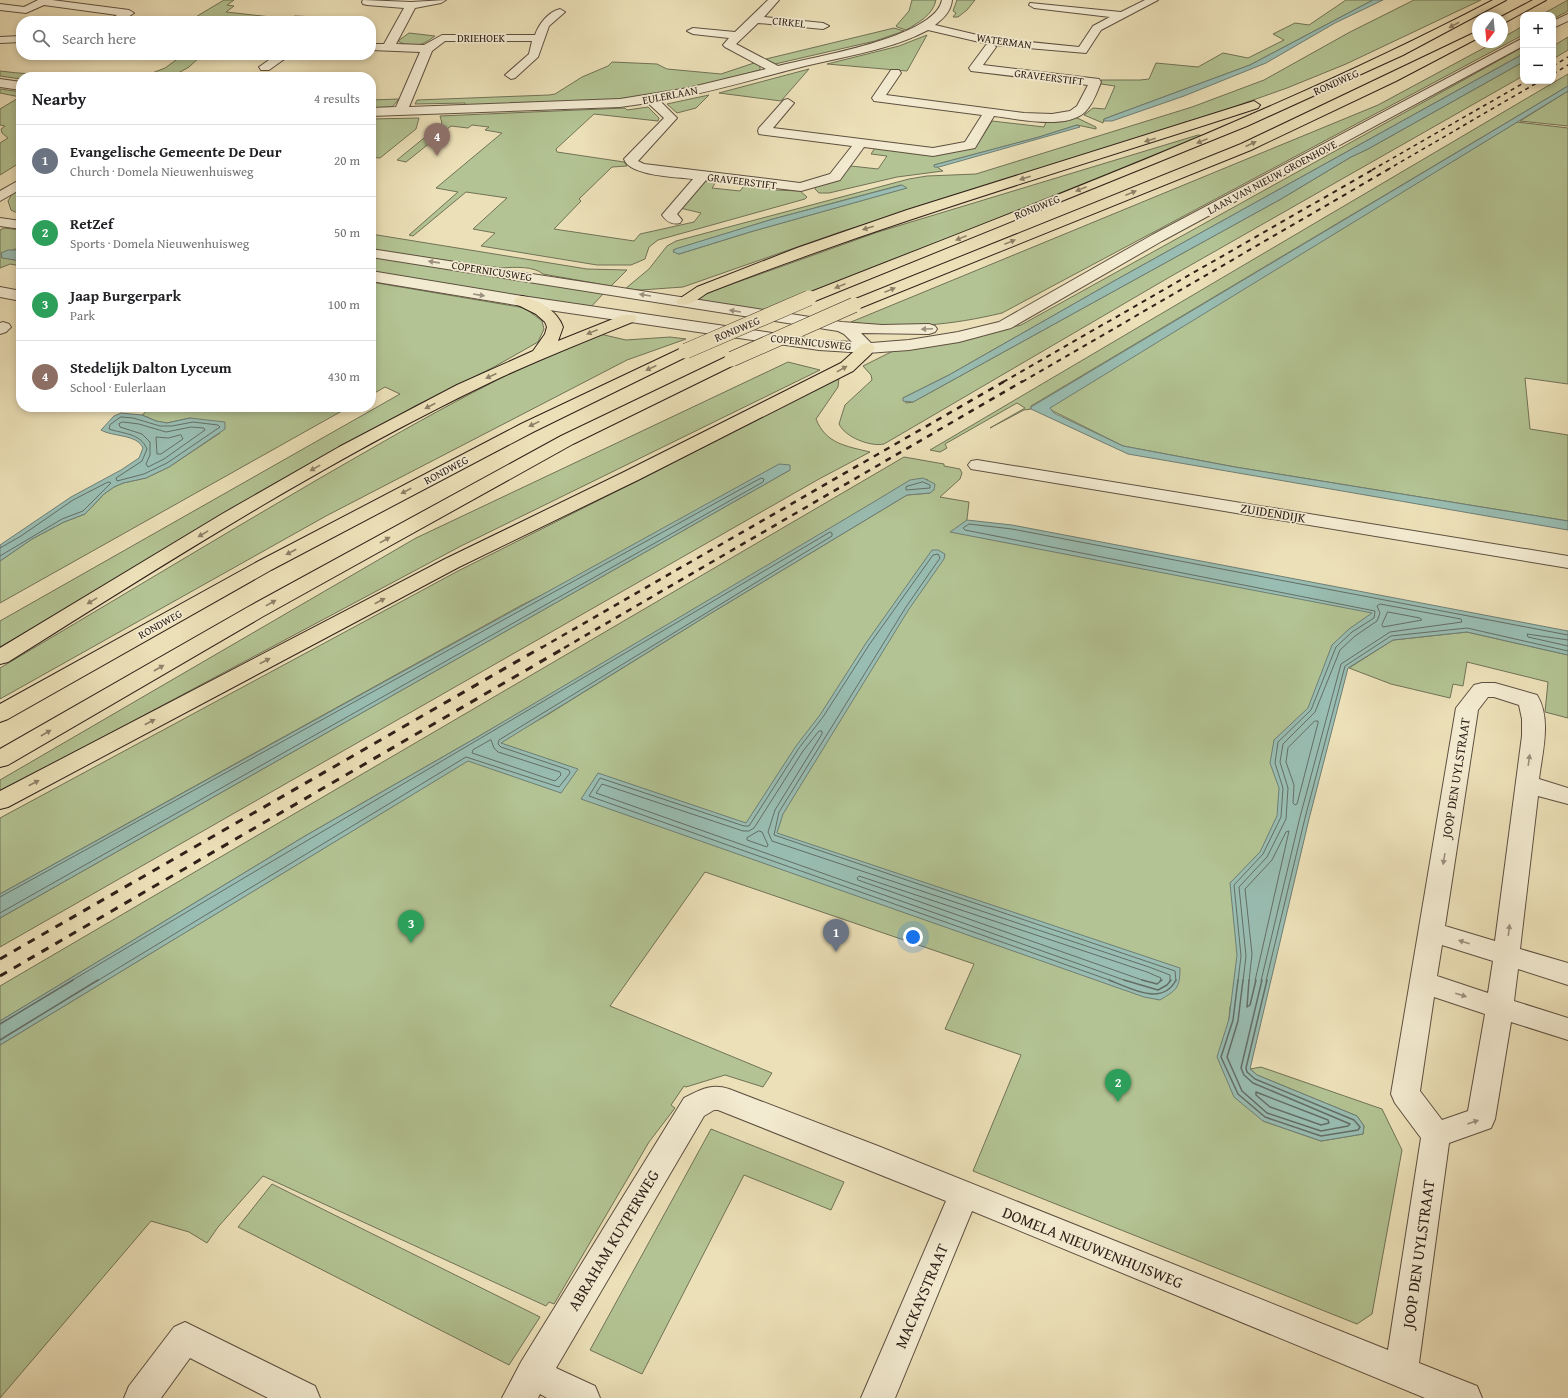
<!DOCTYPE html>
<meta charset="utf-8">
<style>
body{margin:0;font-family:"Gentium Book Plus",serif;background:#f6f6f6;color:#202124}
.controls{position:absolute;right:12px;top:12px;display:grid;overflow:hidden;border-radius:8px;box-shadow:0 2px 6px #0003}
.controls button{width:36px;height:36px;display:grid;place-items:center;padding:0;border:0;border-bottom:1px solid #e0e0e0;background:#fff;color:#202124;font:20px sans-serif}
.compass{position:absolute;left:1472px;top:12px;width:36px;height:36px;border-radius:50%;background:#fff;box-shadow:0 2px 6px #0003;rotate:196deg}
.you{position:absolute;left:913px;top:937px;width:14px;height:14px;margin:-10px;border:3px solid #fff;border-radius:50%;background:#1a73e8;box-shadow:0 0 0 6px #1a73e833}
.badge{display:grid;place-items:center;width:26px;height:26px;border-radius:50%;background:#db2777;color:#fff;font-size:13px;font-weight:700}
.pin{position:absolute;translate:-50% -33px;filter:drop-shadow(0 1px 2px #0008)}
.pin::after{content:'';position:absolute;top:21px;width:14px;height:12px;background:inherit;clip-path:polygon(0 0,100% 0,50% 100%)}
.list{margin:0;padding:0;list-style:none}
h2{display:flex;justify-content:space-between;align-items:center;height:52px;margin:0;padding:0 16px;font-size:17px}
h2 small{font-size:13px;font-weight:400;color:#757577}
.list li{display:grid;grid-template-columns:26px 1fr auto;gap:12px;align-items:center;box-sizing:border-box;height:72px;padding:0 16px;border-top:1px solid #e0e0e0}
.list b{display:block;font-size:15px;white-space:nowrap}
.list p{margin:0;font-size:13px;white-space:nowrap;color:#757577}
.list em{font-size:13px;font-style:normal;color:#757577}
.icon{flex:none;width:22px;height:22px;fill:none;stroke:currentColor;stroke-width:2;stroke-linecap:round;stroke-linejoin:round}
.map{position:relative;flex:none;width:1568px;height:1398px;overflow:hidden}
.search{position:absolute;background:#fff;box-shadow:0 2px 6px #0003;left:16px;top:16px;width:360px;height:44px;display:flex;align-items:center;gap:10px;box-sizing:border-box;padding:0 14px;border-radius:16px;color:#757577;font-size:15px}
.panel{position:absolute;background:#fff;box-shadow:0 2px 6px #0003;left:16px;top:72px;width:360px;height:340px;border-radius:16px}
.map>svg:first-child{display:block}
.green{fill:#b3c393;stroke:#717256;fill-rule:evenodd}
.water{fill:#99bdb2;stroke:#6f7e75}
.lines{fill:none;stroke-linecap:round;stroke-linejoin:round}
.shore-far1{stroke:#646e66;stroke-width:1}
.shore{stroke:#646e66;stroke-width:1.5}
.minor-casing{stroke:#5e5041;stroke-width:2}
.highway-casing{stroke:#2f2019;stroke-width:2}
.minor{fill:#f3ebd1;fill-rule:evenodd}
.highway{fill:#ece0b8;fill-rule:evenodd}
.rail-far3{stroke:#2f2019;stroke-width:1.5;stroke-dasharray:4 4;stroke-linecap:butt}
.rail-far2{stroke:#2f2019;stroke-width:2;stroke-dasharray:5 5;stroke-linecap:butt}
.rail-far1{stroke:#2f2019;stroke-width:2.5;stroke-dasharray:6 6;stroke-linecap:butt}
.rail{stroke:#2f2019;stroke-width:3;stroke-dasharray:8 8;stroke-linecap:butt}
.highway-bridge-casing{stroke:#2f2019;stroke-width:16;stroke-linecap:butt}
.highway-bridge{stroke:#ece0b8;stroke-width:15}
.oneway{fill:#8e8068}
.oneway2{fill:#9b907e}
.labels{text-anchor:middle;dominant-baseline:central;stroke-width:3.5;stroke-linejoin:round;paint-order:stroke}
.far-street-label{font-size:11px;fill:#2f2019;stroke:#f3ebd1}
.street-label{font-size:13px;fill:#2f2019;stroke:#f3ebd1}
.near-street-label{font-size:16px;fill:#2f2019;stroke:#f3ebd1}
</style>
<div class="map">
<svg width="1568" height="1398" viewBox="0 0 1568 1398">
<rect width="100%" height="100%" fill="#ece0b8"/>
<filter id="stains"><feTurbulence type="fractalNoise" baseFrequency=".005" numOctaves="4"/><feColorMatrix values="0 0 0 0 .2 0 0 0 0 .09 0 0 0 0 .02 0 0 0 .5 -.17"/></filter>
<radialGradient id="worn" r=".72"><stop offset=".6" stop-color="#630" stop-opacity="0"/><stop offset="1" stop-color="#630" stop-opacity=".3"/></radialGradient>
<path class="green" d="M224 0H234L227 5 234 6 226 12 289 19 295 16 317 17 316 21 341 20 342 17H354L353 20 189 21Z
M912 0H936C933 15 918 23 906 30L897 27 896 26 909 11Z
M957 0H975L967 10 958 17H953L956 13 953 11Z
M1346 0H1373L1250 65 1104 119 1103 123 1084 115 1093 108 1105 109 1115 86 1101 84V80H1140L1149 79 1156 63 1198 67 1223 53 1248 58 1284 40 1273 34 1295 23 1309 25Z
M1414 0H1481L1346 64 1287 88 1146 138 843 231 683 287 641 290 625 289 649 269 667 246 676 241 909 179 927 176 976 174 1192 107 1264 80 1350 32ZM901 185 906 188 750 232 679 254 673 250 773 219Z
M1568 0V11L1553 19V15H1541Z
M1523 26V35L1002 313C952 325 902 330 851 322L1378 105 1495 42H1502V38Z
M894 28 904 31 875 41 775 64 766 59Z
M409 33 435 36C423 45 412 50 398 41Z
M927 35 907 71 827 64 899 46Z
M1568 37V50L1553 59V46Z
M1523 47V54L1114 281 949 375 903 398 906 403 913 402 1281 199 1351 157 1368 149 1523 62V76L1168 278 884 444C870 447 845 437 839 424L845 405 872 380 871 375 863 366 897 349 960 341 1021 325Z
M183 55H202L189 67 171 77H142L165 68Z
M612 62 657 64 667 69 721 74 754 63 760 66V70C721 80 683 91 644 96 585 104 525 103 465 105V103L415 104 417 100 549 95 555 94 582 77 608 66Z
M809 69 781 101 719 93Z
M0 71C21 74 42 74 62 77H21V79L0 76Z
M1568 74V86L1031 406V409L1024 410 990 428 1025 408 1017 403 945 444 947 448 940 452 930 450Z
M0 89 21 92V162L0 175V143L8 138 2 133 1 129 5 126 0 125V109L20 97 0 93Z
M1568 91V126L1520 121Z
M709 95 696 108 677 113 667 104Z
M399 99 392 107 371 108V100Z
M648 107 659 118 658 121 594 114 556 149 557 152 624 162 627 166 612 167 579 199 581 201 554 229 634 241 640 234 694 222 701 213 680 208 705 181 716 182 712 188 740 191 744 186 776 190 800 191 807 197 805 199 658 240 649 247 645 259 631 265H597L481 246 495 233 473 229 507 198 466 192 413 236 409 235 458 192 436 188 502 133 485 130 489 127 472 125 468 128 451 126 406 162 397 160 440 125 442 123 440 116 625 108 627 110Z
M1075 117 1096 127V129L1077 125 1039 137 934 165 943 171 897 177 829 193H819L815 189V186L840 178 851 166 878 169 887 156 871 154 875 148 959 151 977 145 992 121 1044 127 1046 122Z
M419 118 416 129 380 158 371 157V119Z
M1517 122 1568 128V384L1525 378 1530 429 1568 435V521L1235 467 1123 446 1051 410 1050 408 1058 401Z
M1198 135 1206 136 766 311 697 300 707 293 878 232Z
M19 190 21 202 20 214 11 210 8 201 12 194Z
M4 228 21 230V250L15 249 1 257 21 261V266L10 264 0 268V230Z
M371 234 587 269 627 270 611 286 543 274C534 266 514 267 502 268L371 250Z
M371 256 603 293V294L590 308 371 273Z
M371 282 525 308 542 321 544 329 538 342 494 367 415 406 0 647V621L400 394 385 387 371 395Z
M600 334 626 340 670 337 686 339 627 360 326 516 0 699V668C105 606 209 543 315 481 407 428 500 373 600 334Z
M788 362 820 370 461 546 0 792V780L416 538Z
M839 377 838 387 816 419C826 444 846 446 870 452L819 479 0 947V918L790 470 520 606 0 894V818L458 571 657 471 778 407Z
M152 407H349L0 603V561L32 539 64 522 85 514 104 494 114 487 123 483 146 478 169 467 220 433 190 418 167 423 156 421 142 415Z
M904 457 944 464V466L960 469 962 473 960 479 940 497 969 502 966 528 1402 614 1344 657 1230 1007 1229 1019 1263 1121 1321 1141 1363 1134 1364 1126 1357 1116 1257 1075 1250 1069 1261 1067 1382 1109 1402 1150 1372 1314 1357 1324 973 1171 1021 1055 945 1029 974 964 705 872 610 1006 772 1073 763 1087 725 1075 686 1087 684 1086 671 1105 675 1108 649 1142 554 1304 549 1302 546 1306 263 1176 218 1227 207 1243 189 1232 151 1221 0 1398V1045L462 764 547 715 708 615 907 495 930 493 927 479 305 836 0 1021V986Z
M1467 632 1568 655V718L1545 712 1548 682 1467 662 1463 686 1453 684 1450 698 1391 684 1349 668 1393 640Z
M711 1129 844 1182 831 1210 744 1175 642 1374 590 1350Z
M272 1184 540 1317 509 1365 238 1227Z"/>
<path class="water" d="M1373 0H1383L1335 23 1266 63 1184 96 1112 121H1104V119L1250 65Z
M1523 54V62L1368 149 1351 157 1281 199 913 402 903 401V398L949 375 1114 281Z
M1568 86V91L1050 408 1054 413 1123 446 1235 467 1568 521V530L1128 454 1031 409V407Z
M1077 125 1080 127 939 167H934V165L1039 137Z
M902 185 907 188 750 232 679 254 673 252 675 249 773 219Z
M8 250H21V261L2 258 1 253Z
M121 413 142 415 156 421 167 423 190 418 225 422V429L169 467 146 478 123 483 114 487 104 494 85 514 64 522 32 539 0 561V545L71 497 121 470 139 458 143 448C137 434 113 437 101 430L114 416Z
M779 464 790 465V470L0 918V894Z
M923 478 935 484 934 490 930 493 907 495 708 615 501 743 578 769 561 793 468 761 0 1045V1021L305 836 481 735 872 503 910 480Z
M967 520 1012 525 1568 631V655L1467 632 1393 640 1348 668 1309 819 1250 1069 1257 1075 1357 1116 1364 1126 1363 1134 1321 1141 1263 1121 1234 1097 1217 1057 1229 1019 1237 955 1230 883 1260 852 1277 816 1279 788 1270 763 1274 740 1308 708 1332 645 1349 629 1372 613 950 532Z
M932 550H938L945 554 944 559 909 609 783 814 777 833 1180 968C1180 989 1176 990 1160 1000L1144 997 581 799 598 773 746 823 796 746 820 715 866 643Z"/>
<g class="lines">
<path class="shore-far1" d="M121 417 133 418 160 426H172L193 422 218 425 220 427 167 463 144 474 117 481 116 478 142 461 147 449C140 433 124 434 109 429L110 425Z
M123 422 139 424 166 432 191 427 204 428 205 430 164 459 148 467 146 464 150 455V442L142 434 120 427 119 424Z
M181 435 183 439 161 454H157L156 437 168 438Z
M923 482 930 485V488L906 490V487Z
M0 548 21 536 73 500 108 482 111 483 83 511 62 519 0 556
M1388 612 1420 618 1422 620 1383 627 1382 625Z
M1568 640 1527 634 1528 637 1568 646
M1315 721H1318V723L1297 804 1295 805 1293 803 1294 785 1286 762 1288 748Z
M491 740 494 748 498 752 560 772 561 775 555 781 472 753 473 750Z
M759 831 762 832 768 845 767 847 747 840V838Z
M0 897 761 478 764 479 763 482 0 913
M71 981C323 830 577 682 830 532L832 533V536L499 740 498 744 501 747 569 770 570 773 559 787 466 757 97 981
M1112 981 589 796 600 778 744 826H749L799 748 823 717 869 645 933 555 938 554 940 558 906 607 779 812 774 835 1175 971 1176 981
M1127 981 596 793 602 784 743 831H749L754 828 803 751 819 731H822V734L775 810 768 832 772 841 1149 967 1170 975V981
M1145 981 858 880 857 878 859 876 1147 972 1161 978 1160 981
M1238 981 1241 956 1234 885 1263 854 1281 817 1283 788 1275 763 1278 742 1311 710 1336 647 1352 632 1374 618 1375 611 965 530 963 528 969 524 1012 529 1568 635
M1243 981 1246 956 1239 887 1267 857 1286 819 1288 788 1280 762 1283 744 1315 712 1340 650 1355 636 1377 621 1380 613 1377 606 1380 604 1461 619 1462 622 1390 632 1341 664 1300 817 1261 981
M1249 981 1252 954 1245 889 1272 860 1286 832 1289 831 1255 981
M1266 981 1305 818 1345 666 1391 636 1467 628 1568 651"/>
<path class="shore" d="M1109 980C1130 988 1162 1007 1176 980
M1124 980 1158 990 1167 985 1171 980
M1142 980 1157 984 1162 980
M1238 980 1233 1020 1221 1057 1238 1094 1265 1117 1321 1136 1358 1130 1360 1127 1354 1120 1255 1079 1247 1072 1246 1068 1267 980
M1243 980 1238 1021 1227 1057 1242 1091 1267 1113 1321 1131 1348 1126 1350 1124 1253 1083 1244 1075 1241 1068 1262 980
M1249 980 1247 1007 1250 1005 1256 980
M0 1024 73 980
M0 1040 98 980
M1256 1092 1328 1120 1329 1123 1321 1125 1270 1107 1256 1095Z"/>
<defs>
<path id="minor" d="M38 0H52L129 10 134 13 122 21H107L117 15 44 5 26 13 0 10V4L24 7Z
M363 0 411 2 446 0 441 3 415 8 396 44 424 45 442 35H535C539 24 548 12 560 9L565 12 549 26 538 57 515 78 511 79 505 75 529 54 532 41H445L432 51 409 107 620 99 688 88 766 69 725 47 723 45 729 38 693 34 687 31 693 28 735 32 768 0H779L764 17 823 23 829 26 823 29 758 23 736 44 778 66C812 57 935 38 942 0H952C951 11 944 18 935 25L990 38 1079 47 1093 26 1110 17 1034 8 1029 5 1030 3 1121 12 1145 0H1158L1101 30 1086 53 994 45 996 47 983 65 1099 79 1101 82C1097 92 1093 104 1085 112 1066 130 1017 119 994 116L975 148 933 156 864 147 840 180 801 191 706 180 677 214 682 220 680 223C672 225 667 222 662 215L693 179C677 177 629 176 624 159L664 118 648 103 620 107 371 116V108L396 107 420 52 371 50V44H384L404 8 367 5 363 4 362 2ZM928 30 988 44 986 45 969 68 971 71 1088 85 1077 106 1070 111 1052 114 1024 113 886 95 901 73 899 70H891L872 98 874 101 982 115 965 142 933 148 773 128 794 103 788 99 784 100 759 128 758 131 759 134 852 146 830 174 800 183 644 164 638 161 677 118 660 101C709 93 757 78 805 66 846 56 890 50 928 30Z
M1568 14V21L1553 28V21Z
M21 36V42L0 43V37Z
M1523 38V46L1162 241 1011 328 959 342 909 350 867 353 819 350 522 306 371 281V271L522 296 819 340 852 342 844 334 838 331 371 257V249L842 322 882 325 929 324 935 326 937 329 935 332 929 334 861 333 871 343 909 340 958 332 999 322 1152 235Z
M276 55H290L269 70H261L259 67Z
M0 79 21 82V90L0 87Z
M21 179V189L0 201V191Z
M0 218 21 221V229L0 226Z
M0 287 21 291V301L0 297Z
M3 322 9 324 11 327 6 332 0 334V323Z
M977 460 1568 556V568L971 469 968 465 971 461Z
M1482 683H1495L1537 695C1552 719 1542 753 1539 779L1568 788V804L1538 796 1520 949 1568 963V985L1518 969 1514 1001 1568 1018V1040L1511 1022 1495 1119 1491 1128 1449 1143 1419 1363 1477 1386 1482 1398H1425L972 1211 895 1398H861L946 1201 718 1110H714L704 1116 556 1368 595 1386 600 1398H547L540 1394 538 1398H502L521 1362 684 1098C700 1090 711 1083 729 1089L878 1146 1388 1350 1421 1138 1395 1103 1391 1094 1456 708 1474 685ZM1488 697H1494L1519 705 1522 719V736L1495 941 1445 926 1478 710ZM1442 945 1493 961 1488 993 1437 976ZM1434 997 1485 1014 1468 1111 1442 1120 1420 1091Z
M185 1322 315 1386 320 1398H268L190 1358 161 1398H124L129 1386 174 1327Z"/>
<path id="highway" d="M1493 0H1506L1403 55 1247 126 815 301H803L801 298 803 295C1036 203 1271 116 1493 0Z
M1533 0H1546L1502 24V18H1499Z
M1478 31V38L1396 81 1251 150 860 308H848L846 305 848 302 1241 144Z
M1254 101 1260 105 1258 108C1074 168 888 222 707 293 698 299 690 307 678 304L676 301 697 287 797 248 907 210Z
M522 296C538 300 557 310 563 327L558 341 623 315H635L637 318 635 321C586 341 537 360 489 383 322 463 165 564 8 662L0 664V648L222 514 339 447 457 385 533 351 545 334 547 327 545 322 536 314 516 304 514 301 516 298Z
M867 343 873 345 875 348 871 354 853 371 638 480 459 567 8 807 0 809V791L445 559 624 472 841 363 861 345Z
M686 346 692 348 694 351 692 354 533 432 271 570 8 719 0 722V704L257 562 521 424Z
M732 354 738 355 740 359 738 363 573 444 262 617 8 765 0 767V749L248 607 561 436Z"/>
</defs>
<use href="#minor" class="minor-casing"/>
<use href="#highway" class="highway-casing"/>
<use href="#minor" class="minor"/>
<use href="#highway" class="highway"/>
<path class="rail-far3" d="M1553 66 1568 57
M1553 74 1568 65
M1372 170 1527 81
M1387 170 1540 81"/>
<path class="rail-far2" d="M1003 382 1374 169
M1022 382 1389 169"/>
<path class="rail-far1" d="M541 648 1005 381
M564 648 1023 381"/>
<path class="rail" d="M0 959 542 647
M0 976 566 647"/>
<defs>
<path id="highway-bridge" d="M686 351 809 298
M732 359 854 305"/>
</defs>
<use href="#highway-bridge" class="highway-bridge-casing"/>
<use href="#highway-bridge" class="highway-bridge"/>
</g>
<defs><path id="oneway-solid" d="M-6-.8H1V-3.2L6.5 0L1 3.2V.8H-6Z"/></defs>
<g class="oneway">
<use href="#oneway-solid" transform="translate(1454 25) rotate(151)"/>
<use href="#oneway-solid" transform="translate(1150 140) rotate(162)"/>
<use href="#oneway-solid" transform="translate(1202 141) rotate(158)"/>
<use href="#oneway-solid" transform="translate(1251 144) rotate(-25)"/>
<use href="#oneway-solid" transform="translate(1025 178) rotate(163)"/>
<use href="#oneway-solid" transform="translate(1081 189) rotate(158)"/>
<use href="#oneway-solid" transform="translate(1131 193) rotate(-22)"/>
<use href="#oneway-solid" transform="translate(868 228) rotate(162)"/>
<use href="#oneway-solid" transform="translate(961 238) rotate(158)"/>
<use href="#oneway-solid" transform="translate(1010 242) rotate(-22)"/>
<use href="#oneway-solid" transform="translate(840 286) rotate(158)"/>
<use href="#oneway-solid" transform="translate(890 290) rotate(-22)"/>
<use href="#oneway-solid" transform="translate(592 332) rotate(158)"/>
<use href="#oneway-solid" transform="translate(651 368) rotate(155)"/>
<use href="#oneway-solid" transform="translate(842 369) rotate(-29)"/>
<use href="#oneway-solid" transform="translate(491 376) rotate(155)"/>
<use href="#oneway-solid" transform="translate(430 406) rotate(153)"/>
<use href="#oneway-solid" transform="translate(534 424) rotate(154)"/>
<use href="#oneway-solid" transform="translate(315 468) rotate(151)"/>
<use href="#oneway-solid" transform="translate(406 491) rotate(152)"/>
<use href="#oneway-solid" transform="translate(203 534) rotate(149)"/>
<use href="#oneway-solid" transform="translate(385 540) rotate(-29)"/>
<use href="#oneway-solid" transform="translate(291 552) rotate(152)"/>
<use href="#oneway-solid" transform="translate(92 601) rotate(149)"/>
<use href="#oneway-solid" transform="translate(380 601) rotate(-28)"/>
<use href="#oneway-solid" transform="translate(271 603) rotate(-29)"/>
<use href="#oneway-solid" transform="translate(265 661) rotate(-28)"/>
<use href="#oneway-solid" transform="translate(159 668) rotate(-30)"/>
<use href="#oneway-solid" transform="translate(150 722) rotate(-28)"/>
<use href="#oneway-solid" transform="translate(46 733) rotate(-30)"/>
<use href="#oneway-solid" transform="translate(34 783) rotate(-28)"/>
</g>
<g class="oneway2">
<use href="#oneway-solid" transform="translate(434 262) rotate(-172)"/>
<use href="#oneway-solid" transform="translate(479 295) rotate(9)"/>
<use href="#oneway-solid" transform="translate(645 295) rotate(-171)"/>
<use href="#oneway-solid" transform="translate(735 311) rotate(-171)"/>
<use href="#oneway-solid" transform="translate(927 329) rotate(177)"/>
<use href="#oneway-solid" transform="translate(1529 760) rotate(-82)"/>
<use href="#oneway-solid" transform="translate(1444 859) rotate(99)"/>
<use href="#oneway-solid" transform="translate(1509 930) rotate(-83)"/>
<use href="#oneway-solid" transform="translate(1464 942) rotate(-162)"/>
<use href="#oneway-solid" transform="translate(1461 995) rotate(17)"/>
<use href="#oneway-solid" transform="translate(1473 1122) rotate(-19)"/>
</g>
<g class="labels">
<g class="far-street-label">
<text transform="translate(789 22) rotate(6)">CIRKEL</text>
<text x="481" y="38">DRIEHOEK</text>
<text transform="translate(1004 41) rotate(8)">WATERMAN</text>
<text transform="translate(1049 77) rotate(7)">GRAVEERSTIFT</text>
<text transform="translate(1336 82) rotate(-24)">RONDWEG</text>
<text transform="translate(670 95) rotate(-11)">EULERLAAN</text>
<text transform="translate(1272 177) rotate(-28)">LAAN VAN NIEUW GROENHOVE</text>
<text transform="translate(742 181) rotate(7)">GRAVEERSTIFT</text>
<text transform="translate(1037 207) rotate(-22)">RONDWEG</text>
<text transform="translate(492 271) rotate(9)">COPERNICUSWEG</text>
<text transform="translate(737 329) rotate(-23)">RONDWEG</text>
<text transform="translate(811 342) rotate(6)">COPERNICUSWEG</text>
<text transform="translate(446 470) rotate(-28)">RONDWEG</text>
<text transform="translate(160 624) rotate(-29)">RONDWEG</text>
</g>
<g class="street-label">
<text transform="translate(1273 513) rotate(9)">ZUIDENDIJK</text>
<text transform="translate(1456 778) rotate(-81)">JOOP DEN UYLSTRAAT</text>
</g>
<g class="near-street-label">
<text transform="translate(613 1240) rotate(-59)">ABRAHAM KUYPERWEG</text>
<text transform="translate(1093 1247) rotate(22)">DOMELA NIEUWENHUISWEG</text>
<text transform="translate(1418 1254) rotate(-82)">JOOP DEN UYLSTRAAT</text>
<text transform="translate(921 1296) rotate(-67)">MACKAYSTRAAT</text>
</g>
</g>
<rect width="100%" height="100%" filter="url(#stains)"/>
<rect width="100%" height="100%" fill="url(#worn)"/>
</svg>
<div class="controls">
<button>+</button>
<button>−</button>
</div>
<svg class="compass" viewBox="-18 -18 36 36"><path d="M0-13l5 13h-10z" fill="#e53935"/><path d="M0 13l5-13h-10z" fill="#757577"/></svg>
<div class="you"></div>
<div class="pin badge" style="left:836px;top:952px;background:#6b7280">1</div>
<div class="pin badge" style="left:1118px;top:1102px;background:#2e9e5b">2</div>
<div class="pin badge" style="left:411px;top:943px;background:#2e9e5b">3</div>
<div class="pin badge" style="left:437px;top:156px;background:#8d6e63">4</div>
<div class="search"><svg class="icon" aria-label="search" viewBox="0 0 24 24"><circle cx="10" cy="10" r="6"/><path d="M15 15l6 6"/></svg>Search here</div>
<section class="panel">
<h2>Nearby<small>4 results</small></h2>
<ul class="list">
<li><span class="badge" style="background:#6b7280">1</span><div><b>Evangelische Gemeente De Deur</b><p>Church · Domela Nieuwenhuisweg</p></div><em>20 m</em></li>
<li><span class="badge" style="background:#2e9e5b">2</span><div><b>RetZef</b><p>Sports · Domela Nieuwenhuisweg</p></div><em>50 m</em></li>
<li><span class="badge" style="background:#2e9e5b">3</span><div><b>Jaap Burgerpark</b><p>Park</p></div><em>100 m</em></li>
<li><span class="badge" style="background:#8d6e63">4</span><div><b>Stedelijk Dalton Lyceum</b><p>School · Eulerlaan</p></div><em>430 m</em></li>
</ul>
</section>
</div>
